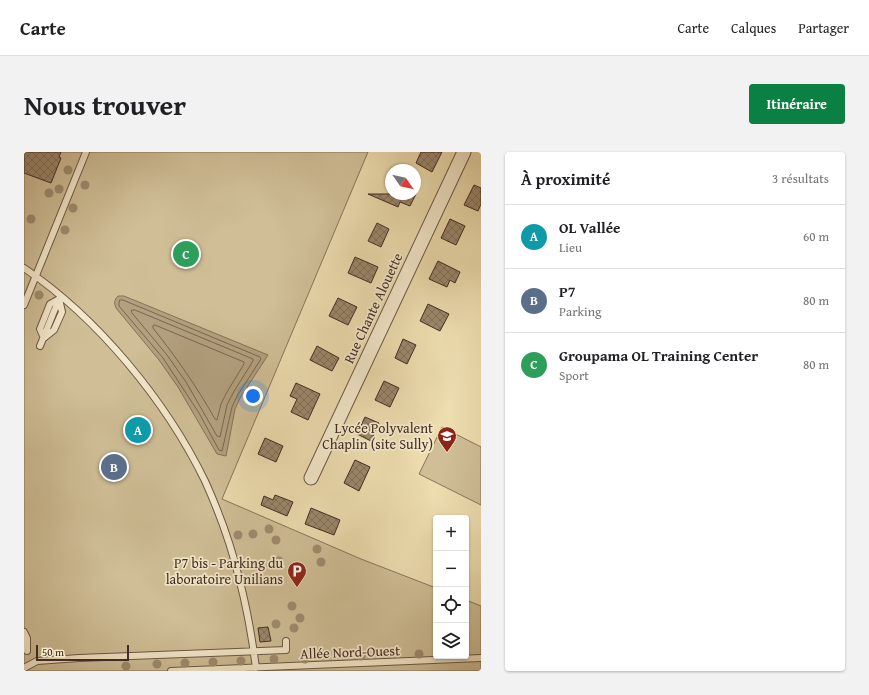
<!DOCTYPE html>
<html lang="fr">
<meta charset="utf-8">
<style>
body{margin:0;font-family:"Gentium Book Plus",serif;background:#f2f2f2;color:#202124}
.controls{position:absolute;right:12px;bottom:12px;display:grid;overflow:hidden;border-radius:4px;box-shadow:0 1px 3px #0004}
.controls button{width:36px;height:36px;display:grid;place-items:center;padding:0;border:0;border-bottom:1px solid #e0e0e0;background:#fff;color:#202124;font:20px sans-serif}
.compass{position:absolute;left:361px;top:12px;width:36px;height:36px;border-radius:50%;background:#fff;box-shadow:0 1px 3px #0004;rotate:124deg}
.scale{position:absolute;left:12px;bottom:10px;width:93px;box-sizing:border-box;padding-left:4px;border:2px solid #422b22;border-top:0;font-size:11px;line-height:14px;white-space:nowrap;color:#422b22;-webkit-text-stroke:3px #f3e8ca;paint-order:stroke}
.you{position:absolute;left:229px;top:244px;width:14px;height:14px;margin:-10px;border:3px solid #fff;border-radius:50%;background:#1a73e8;box-shadow:0 0 0 6px #1a73e833}
.badge{display:grid;place-items:center;width:26px;height:26px;border-radius:50%;background:#0b8043;color:#fff;font-size:13px;font-weight:700}
.pin{position:absolute;translate:-50% -50%;border:2px solid #fff;box-shadow:0 1px 4px #0006}
.list{margin:0;padding:0;list-style:none}
h2{display:flex;justify-content:space-between;align-items:center;height:52px;margin:0;padding:0 16px;font-size:17px}
h2 small{font-size:13px;font-weight:400;color:#757577}
.list li{display:grid;grid-template-columns:26px 1fr auto;gap:12px;align-items:center;box-sizing:border-box;height:64px;padding:0 16px;border-top:1px solid #e0e0e0}
.list b{display:block;font-size:15px;white-space:nowrap}
.list p{margin:0;font-size:13px;white-space:nowrap;color:#757577}
.list em{font-size:13px;font-style:normal;color:#757577}
.icon{flex:none;width:22px;height:22px;fill:none;stroke:currentColor;stroke-width:2;stroke-linecap:round;stroke-linejoin:round}
.map{position:relative;flex:none;width:457px;height:519px;overflow:hidden;border-radius:4px}
header{display:flex;align-items:center;gap:24px;box-sizing:border-box;height:56px;padding:0 20px;background:#fff;border-bottom:1px solid #e0e0e0}
header strong{font-size:19px}
nav{display:flex;gap:22px;margin-inline-start:auto;font-size:14px}
.intro{display:flex;align-items:center;justify-content:space-between;box-sizing:border-box;height:96px;padding:0 24px}
h1{margin:0;font-size:28px}
.button{padding:10px 18px;border-radius:4px;background:#0b8043;color:#fff;font-size:14px;font-weight:700}
main{display:flex;gap:24px;padding:0 24px}
aside{flex:1;background:#fff;border-radius:4px;box-shadow:0 1px 3px #0004}
.map>svg:first-child{display:block}
.pitch{fill:#cfbe96;stroke:#88745c}
.water{fill:#b2a07e;stroke:#857159}
.lines{fill:none;stroke-linecap:round;stroke-linejoin:round}
.shore{stroke:#7a6650;stroke-width:1}
.building{fill:url(#building-cross-hatch);stroke:#422b22}
.service-casing{stroke:#6c5745;stroke-width:8}
.minor-casing{stroke:#6c5745;stroke-width:15}
.service{stroke:#f3e8ca;stroke-width:6}
.minor{stroke:#f3e8ca;stroke-width:13}
.tree{fill:#9e8b6e}
.labels{text-anchor:middle;dominant-baseline:central;stroke-width:3.5;stroke-linejoin:round;paint-order:stroke}
.street-label{font-size:14px;fill:#422b22;stroke:#f3e8ca}
.poi-label{font-size:14px;fill:#422b22;stroke:#f3e8ca;text-anchor:end}
</style>
<header>
<strong>Carte</strong>
<nav><a>Carte</a><a>Calques</a><a>Partager</a></nav>
</header>
<div class="intro"><h1>Nous trouver</h1><a class="button">Itinéraire</a></div>
<main>
<div class="map">
<svg width="457" height="519" viewBox="0 0 457 519">
<defs>
<pattern id="building-cross-hatch" width="8" height="8" patternUnits="userSpaceOnUse"><rect width="8" height="8" fill="#9a876b"/><path d="M0 0l8 8M0 8l8-8" fill="none" stroke="#7f6f58"/></pattern>
</defs>
<rect width="100%" height="100%" fill="#ecdcae"/>
<filter id="stains"><feTurbulence type="fractalNoise" baseFrequency=".005" numOctaves="4"/><feColorMatrix values="0 0 0 0 .2 0 0 0 0 .09 0 0 0 0 .02 0 0 0 .5 -.17"/></filter>
<radialGradient id="worn" r=".72"><stop offset=".6" stop-color="#630" stop-opacity="0"/><stop offset="1" stop-color="#630" stop-opacity=".3"/></radialGradient>
<path class="pitch" d="M0 0H344L198 347 337 407 412 436V504H442V448L457 454V519H0Z
M418 275 457 295V353L395 322Z"/>
<path class="water" d="M94 144H100L244 203 216 246 211 257 202 304 193 302 154 235 135 208 92 156C90 151 90 148 94 144Z"/>
<g class="lines">
<path class="shore" d="M96 148H99L236 205 237 207 213 244 208 255 198 299 195 298 175 261 139 206 95 154V151Z
M108 158H111L229 207V209L209 241 203 253 196 285 193 284 162 230 143 203 108 161Z
M131 173 220 210V212L203 240 197 252 193 268 191 267C173 235 152 205 129 176V174Z"/>
</g>
<path class="building" d="M0 0H37L35 5 37 6 27 31 0 21Z
M397 0H418L408 20 392 11Z
M450 33 457 36V52L454 59 440 53Z
M344 42H392L386 54 376 50 374 55Z
M426 67 441 74 432 93 417 86Z
M353 71 365 77 357 95 344 89Z
M331 105 354 115 347 131 324 121Z
M414 109 436 120 431 131 426 128 423 135 405 127Z
M314 146 333 155 324 173 305 164Z
M404 152 425 162 416 179 396 169Z
M379 187 392 193 383 212 371 206Z
M293 194 315 206 308 219 286 208Z
M360 229 375 236 366 255 351 248Z
M272 231 296 242 284 268 267 260 273 247 266 244Z
M341 265 355 271 347 289 333 282Z
M241 286 259 294 252 310 234 302Z
M331 308 346 315 335 339 320 331Z
M251 343 269 350 263 364 237 353 240 344 249 348Z
M287 356 316 368 310 383 281 372Z
M244 475 247 489 236 490 234 476Z"/>
<g class="lines">
<defs>
<path id="service" d="M0 116C74 166 142 249 181 329 195 360 207 393 215 426 223 456 228 485 232 516
M35 147 38 160 30 178 20 186 16 177 26 152Z
M0 153 62 0
M16 194 35 147
M0 480 3 486V499
M0 516 13 509 55 506 262 498V489
M147 519 457 506"/>
<path id="minor" d="M287 326 440 0"/>
</defs>
<use href="#service" class="service-casing"/>
<use href="#minor" class="minor-casing"/>
<use href="#service" class="service"/>
<use href="#minor" class="minor"/>
</g>
<g class="tree">
<circle cx="44" cy="18" r="4.5"/>
<circle cx="61" cy="33" r="4.5"/>
<circle cx="35" cy="37" r="4.5"/>
<circle cx="25" cy="41" r="4.5"/>
<circle cx="49" cy="56" r="4.5"/>
<circle cx="7" cy="67" r="4.5"/>
<circle cx="41" cy="78" r="4.5"/>
<circle cx="15" cy="143" r="4.5"/>
<circle cx="245" cy="377" r="4.5"/>
<circle cx="229" cy="382" r="4.5"/>
<circle cx="214" cy="383" r="4.5"/>
<circle cx="252" cy="388" r="4.5"/>
<circle cx="293" cy="397" r="4.5"/>
<circle cx="255" cy="409" r="4.5"/>
<circle cx="297" cy="410" r="4.5"/>
<circle cx="268" cy="454" r="4.5"/>
<circle cx="276" cy="466" r="4.5"/>
<circle cx="252" cy="472" r="4.5"/>
<circle cx="270" cy="476" r="4.5"/>
<circle cx="395" cy="502" r="4.5"/>
<circle cx="337" cy="504" r="4.5"/>
<circle cx="250" cy="507" r="4.5"/>
<circle cx="281" cy="507" r="4.5"/>
<circle cx="217" cy="509" r="4.5"/>
<circle cx="189" cy="510" r="4.5"/>
<circle cx="161" cy="511" r="4.5"/>
<circle cx="133" cy="512" r="4.5"/>
<circle cx="102" cy="514" r="4.5"/>
</g>
<defs>
<symbol id="school-pin" viewBox="-11 -11 22 30"><path d="M0 17L-7.5 6A9.5 9.5 0 1 1 7.5 6Z" fill="#8f2418" stroke="#f3e8ca"/><path d="M0-5L7-2L0 1L-7-2ZM-4 1L0 2.5L4 1V4Q0 6-4 4Z" fill="#fff"/></symbol>
<symbol id="parking-pin" viewBox="-11 -11 22 30"><path d="M0 17L-7.5 6A9.5 9.5 0 1 1 7.5 6Z" fill="#8f2418" stroke="#f3e8ca"/><path d="M-3.5-5.5H1a3.5 3.5 0 0 1 0 7H-1V5.5H-3.5ZM-1-3.4V-.6H.8a1.4 1.4 0 0 0 0-2.8Z" fill="#fff"/></symbol>
</defs>
<g fill-rule="evenodd">
<use href="#school-pin" x="412" y="273" width="22" height="30"/>
<use href="#parking-pin" x="262" y="408" width="22" height="30"/>
</g>
<g class="labels">
<g class="street-label">
<text transform="translate(349 156) rotate(-65)">Rue Chante Alouette</text>
<text transform="translate(326 500) rotate(-2)">Allée Nord-Ouest</text>
</g>
<g class="poi-label">
<text x="409" y="276">Lycée Polyvalent<tspan x="409" dy="16">Chaplin (site Sully)</tspan></text>
<text x="259" y="411">P7 bis - Parking du<tspan x="259" dy="16">laboratoire Unilians</tspan></text>
</g>
</g>
<rect width="100%" height="100%" filter="url(#stains)"/>
<rect width="100%" height="100%" fill="url(#worn)"/>
</svg>
<div class="controls">
<button>+</button>
<button>−</button>
<button><svg class="icon" aria-label="locate" viewBox="0 0 24 24"><circle cx="12" cy="12" r="6"/><path d="M12 2v4M12 18v4M2 12h4M18 12h4"/></svg></button>
<button><svg class="icon" aria-label="layers" viewBox="0 0 24 24"><path d="M12 4l9 5-9 5-9-5zM3 14l9 5 9-5"/></svg></button>
</div>
<svg class="compass" viewBox="-18 -18 36 36"><path d="M0-13l5 13h-10z" fill="#e53935"/><path d="M0 13l5-13h-10z" fill="#757577"/></svg>
<div class="scale">50 m</div>
<div class="you"></div>
<div class="pin badge" style="left:114px;top:278px;background:#0f9aa8">A</div>
<div class="pin badge" style="left:90px;top:315px;background:#5c6f8a">B</div>
<div class="pin badge" style="left:162px;top:102px;background:#2e9e5b">C</div>
</div>
<aside>
<h2>À proximité<small>3 résultats</small></h2>
<ul class="list">
<li><span class="badge" style="background:#0f9aa8">A</span><div><b>OL Vallée</b><p>Lieu</p></div><em>60 m</em></li>
<li><span class="badge" style="background:#5c6f8a">B</span><div><b>P7</b><p>Parking</p></div><em>80 m</em></li>
<li><span class="badge" style="background:#2e9e5b">C</span><div><b>Groupama OL Training Center</b><p>Sport</p></div><em>80 m</em></li>
</ul>
</aside>
</main>
